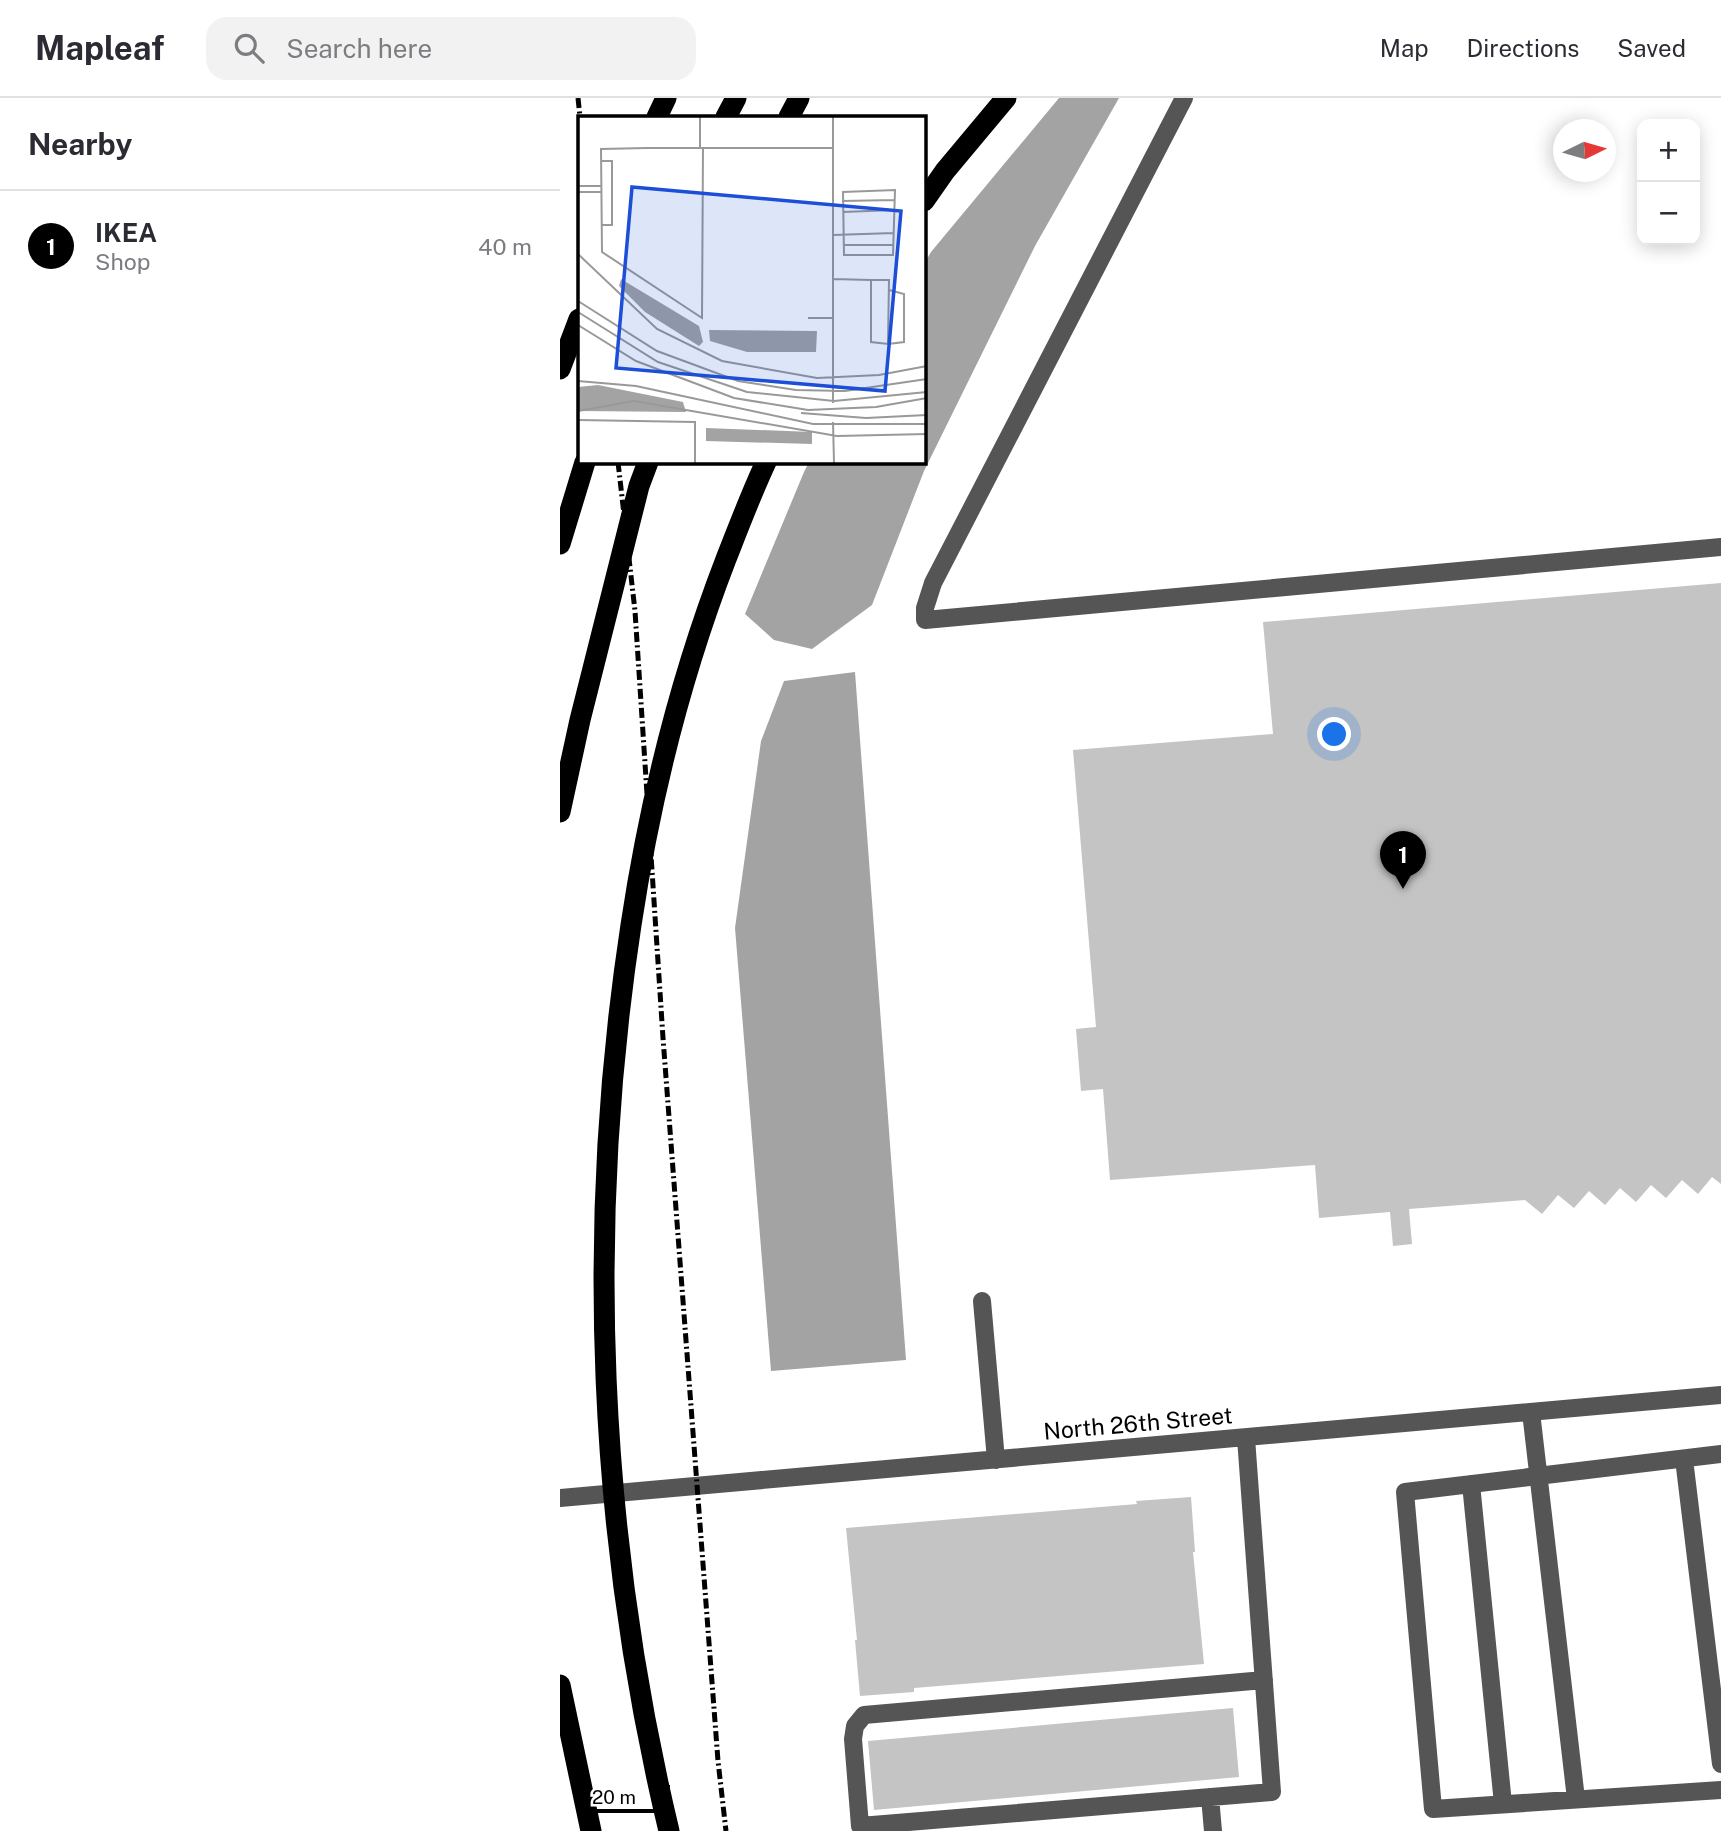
<!DOCTYPE html>
<meta charset="utf-8">
<style>
body{margin:0;font-family:"Public Sans",sans-serif;background:#f2f2f3;color:#2b2b33}
.controls{position:absolute;right:21px;top:21px;display:grid;overflow:hidden;border-radius:14px;box-shadow:0 4px 18px #0003}
.controls button{width:63px;height:63px;display:grid;place-items:center;padding:0;border:0;border-bottom:2px solid #e1e1e2;background:#fff;color:#2b2b33;font:35px sans-serif}
.compass{position:absolute;left:993px;top:21px;width:63px;height:63px;border-radius:50%;background:#fff;box-shadow:0 4px 18px #0003;rotate:85deg}
.scale{position:absolute;left:21px;bottom:18px;width:89px;box-sizing:border-box;padding-left:7px;border:4px solid #000;border-top:0;font-size:19px;line-height:24px;white-space:nowrap;color:#000;-webkit-text-stroke:5px #fff;paint-order:stroke}
.you{position:absolute;left:775px;top:637px;width:24px;height:24px;margin:-18px;border:5px solid #fff;border-radius:50%;background:#1a73e8;box-shadow:0 0 0 10px #1a73e833}
.badge{display:grid;place-items:center;width:46px;height:46px;border-radius:50%;background:#000;color:#fff;font-size:23px;font-weight:700}
.pin{position:absolute;translate:-50% -58px;filter:drop-shadow(0 2px 4px #0008)}
.pin::after{content:'';position:absolute;top:37px;width:24px;height:21px;background:inherit;clip-path:polygon(0 0,100% 0,50% 100%)}
.list{margin:0;padding:0;list-style:none}
h2{display:flex;justify-content:space-between;align-items:center;height:91px;margin:0;padding:0 28px;font-size:30px}
h2 small{font-size:23px;font-weight:400;color:#7c7c81}
.list li{display:grid;grid-template-columns:46px 1fr auto;gap:21px;align-items:center;box-sizing:border-box;height:112px;padding:0 28px;border-top:2px solid #e1e1e2}
.list b{display:block;font-size:26px;white-space:nowrap}
.list p{margin:0;font-size:23px;white-space:nowrap;color:#7c7c81}
.list em{font-size:23px;font-style:normal;color:#7c7c81}
.icon{flex:none;width:38px;height:38px;fill:none;stroke:currentColor;stroke-width:2;stroke-linecap:round;stroke-linejoin:round}
.map{position:relative;flex:none;width:1161px;height:1733px;overflow:hidden}
header{display:flex;align-items:center;gap:42px;box-sizing:border-box;height:98px;padding:0 35px;background:#fff;border-bottom:2px solid #e1e1e2}
header strong{font-size:33px}
nav{display:flex;gap:38px;margin-inline-start:auto;font-size:24px}
.search{width:490px;height:63px;background:#f2f2f3;display:flex;align-items:center;gap:18px;box-sizing:border-box;padding:0 24px;border-radius:21px;color:#7c7c81;font-size:26px}
main{display:flex}
aside{flex:1;background:#fff}
.map>svg:first-child{display:block}
.water{fill:#a3a3a3}
.building{fill:#c4c4c4}
.lines{fill:none;stroke-linecap:round;stroke-linejoin:round}
.minor{stroke:#555;stroke-width:18}
.highway{stroke:#000;stroke-width:21}
.rail{stroke:#000;stroke-width:5;stroke-dasharray:10 3.5 2 3.5;stroke-linecap:butt}
.labels{text-anchor:middle;dominant-baseline:central;stroke-width:5;stroke-linejoin:round;paint-order:stroke}
.street-label{font-size:23px;fill:#000;stroke:#fff}
.inset-road{fill:none;stroke:#999;stroke-width:2}
.view{fill:#1d4ed8;fill-opacity:0.15;stroke:#1d4ed8;stroke-width:3.5}
.inset-edge{fill:none;stroke:#000;stroke-width:3.5}
</style>
<header>
<strong>Mapleaf</strong>
<div class="search"><svg class="icon" aria-label="search" viewBox="0 0 24 24"><circle cx="10" cy="10" r="6"/><path d="M15 15l6 6"/></svg>Search here</div>
<nav><a>Map</a><a>Directions</a><a>Saved</a></nav>
</header>
<main>
<aside>
<h2>Nearby<small></small></h2>
<ul class="list">
<li><span class="badge">1</span><div><b>IKEA</b><p>Shop</p></div><em>40 m</em></li>
</ul>
</aside>
<div class="map">
<svg width="1161" height="1733" viewBox="0 0 1161 1733">
<rect width="100%" height="100%" fill="#fff"/>
<path class="water" d="M499 0H559L475 148 364 373 312 507 252 551 214 542 185 516 244 374 249 364H364V166L371 154Z
M295 574 346 1262 211 1273 175 830 201 643 224 583Z"/>
<path class="building" d="M1161 485V1086L1152 1079 1138 1096 1122 1082 1106 1100 1091 1087 1076 1104 1060 1090 1045 1107 1029 1093 1014 1110 998 1097 982 1116 965 1102 849 1111 852 1146 833 1148 830 1114 759 1120 755 1067 550 1082 543 991 521 993 516 931 536 929 513 652 713 636 703 524Z
M631 1399 635 1454H633L644 1566 354 1590V1594L300 1598 295 1542H297L286 1430 577 1406 576 1403Z
M673 1610 679 1679 314 1712 308 1643Z"/>
<g class="lines">
<path class="minor" d="M624 0 373 485 365 510V522L1161 449
M422 1203 436 1362
M971 1314 1016 1701
M686 1340 712 1694 300 1728 293 1641 295 1628 304 1617 704 1582
M1161 1356 845 1394 873 1711 1161 1692
M1124 1361 1161 1666
M911 1386 943 1706
M0 1400 1161 1297
M650 1699 653 1733"/>
<path class="highway" d="M97 19 106 0
M166 19 176 0
M229 19 239 0
M364 103 385 73 446 0
M0 271 19 221
M0 446 25 364
M0 714 20 622 79 388 88 364
M0 1587 31 1733
M109 1733C38 1437 25 1128 71 827 90 701 120 580 166 461 179 428 191 396 206 364"/>
<path class="rail" d="M18 0 20 19
M58 364 75 513 103 940 158 1663 166 1733"/>
</g>
<g class="labels">
<g class="street-label">
<text transform="translate(578 1325) rotate(-5)">North 26th Street</text>
</g>
</g>
<g transform="translate(18 18)">
<rect width="348" height="348" fill="#fff"/>
<path d="M43 163 121 210 125 226 121 230 67 196 41 170ZM131 214 239 215 238 236H169L132 225ZM20 269 105 286 108 296 0 295V271ZM128 312 234 316V328L128 325Z" fill="#a3a3a3"/>
<path class="inset-road" d="M255 1V287M122 32V1M125 32 124 202 24 136 23 33 69 32H255M0 70H23M317 74 315 139H266L265 76ZM0 76H23M264 85 317 84M265 96 316 94M23 109H34V45H23M255 119 316 117M266 129H316M0 138 79 213 144 245 239 262 301 259 349 250M255 163 293 164H311L310 228 293 226V164M0 185 79 235 160 265 218 274 267 275 349 263M0 196 80 246 169 276 256 285 349 276M230 202H255M0 209 58 245 156 282 230 294 298 291 349 282M310 228 326 226V178L311 174M0 265 58 270 235 308H349M0 295 56 285 259 320 349 318M223 297 288 302 349 299M0 304 117 306V347M255 306 256 347"/>
<path class="view" d="M54 71 323 95 307 275 38 252Z"/>
<rect width="348" height="348" class="inset-edge"/>
</g>
</svg>
<div class="controls">
<button>+</button>
<button>−</button>
</div>
<svg class="compass" viewBox="-18 -18 36 36"><path d="M0-13l5 13h-10z" fill="#e53935"/><path d="M0 13l5-13h-10z" fill="#7c7c81"/></svg>
<div class="scale">20 m</div>
<div class="you"></div>
<div class="pin badge" style="left:843px;top:791px">1</div>
</div>
</main>
